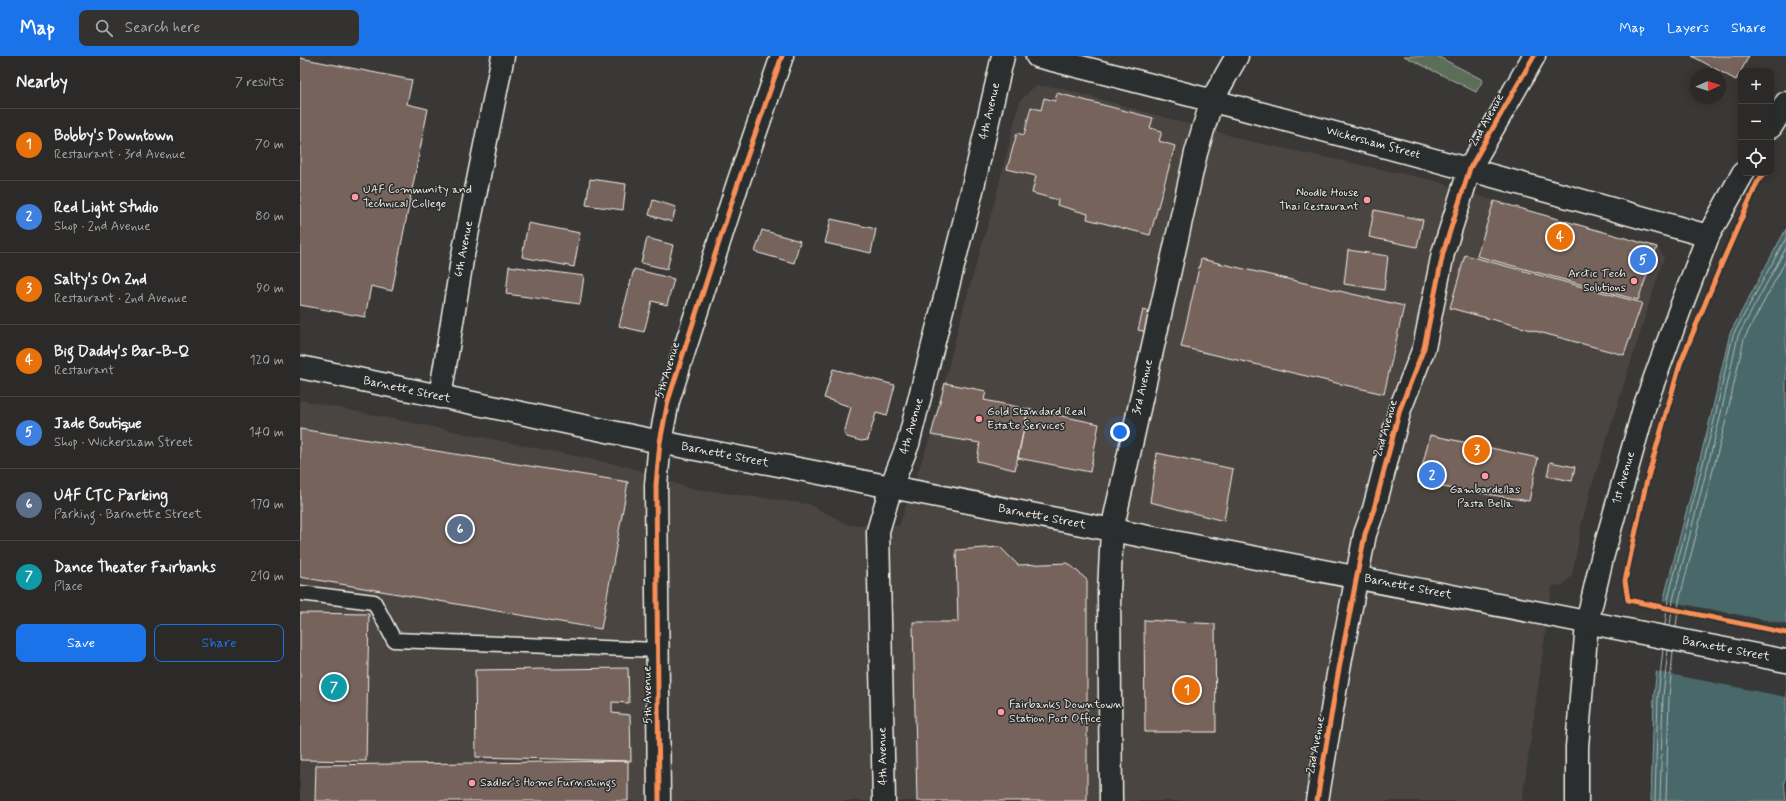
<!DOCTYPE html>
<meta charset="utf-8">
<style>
body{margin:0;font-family:Mynerve,sans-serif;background:#333231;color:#f1f3f6}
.controls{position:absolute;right:12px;top:12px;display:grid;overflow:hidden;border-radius:8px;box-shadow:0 2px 10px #0003}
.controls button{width:36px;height:36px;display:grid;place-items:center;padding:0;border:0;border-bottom:1px solid #474646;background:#2b2a29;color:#f1f3f6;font:20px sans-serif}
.compass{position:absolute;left:1390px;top:12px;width:36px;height:36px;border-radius:50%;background:#2b2a29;box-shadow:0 2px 10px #0003;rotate:87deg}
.you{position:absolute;left:820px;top:376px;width:14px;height:14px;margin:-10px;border:3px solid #fff;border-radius:50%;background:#1a73e8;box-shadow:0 0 0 6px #1a73e833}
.badge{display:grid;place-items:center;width:26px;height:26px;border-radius:50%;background:#1a73e8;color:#fff;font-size:13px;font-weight:700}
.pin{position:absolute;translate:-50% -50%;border:2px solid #fff;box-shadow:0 1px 4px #0006}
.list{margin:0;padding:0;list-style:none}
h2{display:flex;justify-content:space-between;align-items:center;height:52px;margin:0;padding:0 16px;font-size:17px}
h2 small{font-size:13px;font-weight:400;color:#a6a7a8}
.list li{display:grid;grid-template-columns:26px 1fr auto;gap:12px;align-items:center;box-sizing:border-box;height:72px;padding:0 16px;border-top:1px solid #474646}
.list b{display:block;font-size:15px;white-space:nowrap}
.list p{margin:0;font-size:13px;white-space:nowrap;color:#a6a7a8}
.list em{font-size:13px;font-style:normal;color:#a6a7a8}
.actions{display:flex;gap:8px;padding:12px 16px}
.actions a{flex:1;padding:9px 0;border:1px solid #1a73e8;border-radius:8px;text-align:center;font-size:14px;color:#1a73e8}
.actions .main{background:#1a73e8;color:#fff}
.icon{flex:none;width:22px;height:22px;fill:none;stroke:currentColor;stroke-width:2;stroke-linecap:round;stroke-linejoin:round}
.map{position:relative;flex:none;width:1486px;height:745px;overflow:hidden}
header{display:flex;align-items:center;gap:24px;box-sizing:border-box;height:56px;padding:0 20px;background:#1a73e8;color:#fff}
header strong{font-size:19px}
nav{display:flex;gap:22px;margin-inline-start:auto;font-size:14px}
.search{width:280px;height:36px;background:#333231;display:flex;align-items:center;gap:10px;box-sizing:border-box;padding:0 14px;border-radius:8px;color:#a6a7a8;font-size:15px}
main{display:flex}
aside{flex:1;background:#2b2a29}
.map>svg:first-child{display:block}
.built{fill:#4b4542}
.green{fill:#5c6e58;stroke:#a8b0a0}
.water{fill:#4a686b;stroke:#8e9f9d}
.pier{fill:#393837}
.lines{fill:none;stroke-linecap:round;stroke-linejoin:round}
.shore{stroke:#b0bab6;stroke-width:1}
.building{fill:#74635c;stroke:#f4f1e8}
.lane-casing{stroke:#f4f1e8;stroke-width:17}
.street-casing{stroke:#f4f1e8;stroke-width:25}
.secondary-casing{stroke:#f4f1e8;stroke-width:25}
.primary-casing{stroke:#f4f1e8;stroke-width:25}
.lane{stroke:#2a2d2e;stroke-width:14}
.street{stroke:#2a2d2e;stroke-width:22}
.secondary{stroke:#2a2d2e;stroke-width:22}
.primary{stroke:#2a2d2e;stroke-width:22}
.cycleway-casing{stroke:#2a2d2e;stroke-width:8}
.cycleway{stroke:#f78f57;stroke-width:5}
.poi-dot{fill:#ff9aa2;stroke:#2a2d2e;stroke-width:1.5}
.labels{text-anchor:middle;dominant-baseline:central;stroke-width:3;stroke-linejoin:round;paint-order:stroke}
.street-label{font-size:12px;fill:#f4f1e8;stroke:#2a2d2e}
.poi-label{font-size:12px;fill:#f4f1e8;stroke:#2a2d2e;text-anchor:start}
</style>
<header>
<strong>Map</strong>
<div class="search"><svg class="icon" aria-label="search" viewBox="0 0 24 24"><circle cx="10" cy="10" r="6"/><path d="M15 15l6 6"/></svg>Search here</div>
<nav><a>Map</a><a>Layers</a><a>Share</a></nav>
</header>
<main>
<aside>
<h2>Nearby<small>7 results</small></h2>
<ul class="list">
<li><span class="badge" style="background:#e8710a">1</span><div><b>Bobby's Downtown</b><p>Restaurant · 3rd Avenue</p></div><em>70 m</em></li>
<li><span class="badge" style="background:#3f7fe0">2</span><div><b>Red Light Studio</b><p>Shop · 2nd Avenue</p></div><em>80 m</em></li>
<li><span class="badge" style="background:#e8710a">3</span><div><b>Salty's On 2nd</b><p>Restaurant · 2nd Avenue</p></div><em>90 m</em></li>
<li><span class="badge" style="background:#e8710a">4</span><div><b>Big Daddy's Bar-B-Q</b><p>Restaurant</p></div><em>120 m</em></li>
<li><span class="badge" style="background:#3f7fe0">5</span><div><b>Jade Boutique</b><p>Shop · Wickersham Street</p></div><em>140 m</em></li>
<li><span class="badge" style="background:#5c6f8a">6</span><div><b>UAF CTC Parking</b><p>Parking · Barnette Street</p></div><em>170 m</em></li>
<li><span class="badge" style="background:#0f9aa8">7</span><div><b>Dance Theater Fairbanks</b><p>Place</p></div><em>210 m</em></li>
</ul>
<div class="actions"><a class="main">Save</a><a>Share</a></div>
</aside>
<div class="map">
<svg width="1486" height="745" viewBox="0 0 1486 745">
<rect width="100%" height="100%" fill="#393837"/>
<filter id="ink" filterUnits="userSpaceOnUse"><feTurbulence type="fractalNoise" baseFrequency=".025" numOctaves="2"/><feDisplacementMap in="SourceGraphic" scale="8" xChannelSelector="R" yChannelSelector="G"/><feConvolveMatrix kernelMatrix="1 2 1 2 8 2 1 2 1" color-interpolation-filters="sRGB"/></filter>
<g filter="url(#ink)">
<path class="built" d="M735 30 756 31 949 85 1136 125 1194 145 1357 191 1364 201 1294 423 1282 466 1272 520 1263 529 1252 530 1222 745H0V344L329 411 388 432 508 448 549 469 599 470 631 379 661 261 695 144 720 45Z"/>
<path class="green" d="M1104 0H1137L1183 24 1176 36Z"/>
<path class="water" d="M1486 173V722L1484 725 1486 745H1351L1354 640 1364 542 1410 364 1430 277Z"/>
<path class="pier" d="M1362 544 1486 568V641L1354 615Z"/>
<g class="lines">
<path class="shore" d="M1365 569 1368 543 1414 365 1433 279 1486 182
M1370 570 1373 544 1419 366 1438 280 1486 192
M1376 571 1379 545 1425 368 1444 283 1486 204
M1355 745 1358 640 1363 593
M1360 745 1363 640 1368 594
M1366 745 1369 641 1373 595"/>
</g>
<path class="building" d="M1392 0H1449L1436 24Z
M0 2 112 24 107 48 128 53 92 235 71 230 65 261 0 249Z
M757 37 853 62 850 72 862 75 859 85 875 90 850 179 787 163 788 158 757 149 758 144 732 137 736 120 707 113 717 77 724 79 731 51 741 54 744 42 755 45Z
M290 123 326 128 323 154 286 149Z
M353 144 376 151 372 166 349 159Z
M1194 145 1357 191 1338 244 1177 200Z
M1074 154 1123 164 1117 191 1069 181Z
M531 163 576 173 571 197 525 187Z
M228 167 280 177 274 211 222 201Z
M462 174 500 185 494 207 455 196Z
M347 182 373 189 367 213 341 207Z
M1048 194 1088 200 1084 234 1044 228Z
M1165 199 1342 247 1324 299 1150 252Z
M901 203 1104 250 1084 338 881 291Z
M209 210 284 220 280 248 206 238Z
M334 213 374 223 367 249 352 245 344 276 319 270Z
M843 254 852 256 847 276 838 274Z
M533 313 595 329 587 360 576 357 568 384 561 385 547 381 544 378 551 351 524 342Z
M645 327 686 335 684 344 728 353 715 414 677 405 680 387 631 379Z
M728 353 799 368 790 416 718 402Z
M0 373 328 426 301 573 0 521Z
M1130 379 1238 402 1229 445 1118 427Z
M857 397 933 413 924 465 850 446Z
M1250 406 1275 411 1272 425 1247 420Z
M700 491 718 509 768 507 787 524V745H617L613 566H658L656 494Z
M0 557 69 558 66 705 0 704Z
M844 564 915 568 916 676H845Z
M328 612 329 647 312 646V657L330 659 331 705 176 701 175 614Z
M328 705V745H15L16 709Z"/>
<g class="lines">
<defs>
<path id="lane" d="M0 537 74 546 94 584 357 594"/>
<path id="street" d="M737 0C962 56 1185 117 1408 180
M140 341 162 204 203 0
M359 745 356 429 360 386 368 345 438 127 482 0
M584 745 578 475 591 431 608 388 671 139 703 0
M811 745 809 536 812 474 896 97 912 44 937 0
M1017 745 1038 618 1065 478 1074 453 1100 353 1124 292 1143 197 1170 112 1234 0"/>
<path id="secondary" d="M1471 71 1486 47
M1277 745V691L1287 567 1302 502 1345 349 1379 256 1408 180 1443 117"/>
<path id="primary" d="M0 311 360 386 1486 605"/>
</defs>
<use href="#lane" class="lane-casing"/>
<use href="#street" class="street-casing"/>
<use href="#secondary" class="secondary-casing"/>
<use href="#primary" class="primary-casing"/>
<use href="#lane" class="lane"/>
<use href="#street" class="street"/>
<use href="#secondary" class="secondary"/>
<use href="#primary" class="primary"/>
<defs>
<path id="cycleway" d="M1464 117 1457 127 1422 207 1380 308 1346 428 1325 525 1328 544 1486 577
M359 745 356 429 360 386 368 345 438 127 482 0
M1017 745 1038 618 1065 478 1074 453 1100 353 1124 292 1143 197 1170 112 1234 0"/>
</defs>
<use href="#cycleway" class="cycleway-casing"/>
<use href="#cycleway" class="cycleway"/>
</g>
</g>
<g class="poi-dot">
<circle cx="55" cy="141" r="4"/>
<circle cx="1067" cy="144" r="4"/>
<circle cx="1334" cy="225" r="4"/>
<circle cx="679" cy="363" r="4"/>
<circle cx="1185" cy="420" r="4"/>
<circle cx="701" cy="656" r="4"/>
<circle cx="172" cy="727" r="4"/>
</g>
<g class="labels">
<g class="street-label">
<text transform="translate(690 55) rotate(-77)">4th Avenue</text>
<text transform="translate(1187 64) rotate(-61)">2nd Avenue</text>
<text transform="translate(1073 87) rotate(15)">Wickersham Street</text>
<text transform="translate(164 193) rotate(-79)">6th Avenue</text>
<text transform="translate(368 314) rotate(-73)">5th Avenue</text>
<text transform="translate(843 331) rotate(-77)">3rd Avenue</text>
<text transform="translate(107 334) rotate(12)">Barnette Street</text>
<text transform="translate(612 370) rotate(-74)">4th Avenue</text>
<text transform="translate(1086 372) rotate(-74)">2nd Avenue</text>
<text transform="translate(425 399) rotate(11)">Barnette Street</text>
<text transform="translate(1324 422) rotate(-74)">1st Avenue</text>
<text transform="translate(742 461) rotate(11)">Barnette Street</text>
<text transform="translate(1108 531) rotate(11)">Barnette Street</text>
<text transform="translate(1426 593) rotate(11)">Barnette Street</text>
<text transform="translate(348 639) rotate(-91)">5th Avenue</text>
<text transform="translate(1016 689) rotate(-80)">2nd Avenue</text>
<text transform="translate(583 700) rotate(-91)">4th Avenue</text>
</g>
<g class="poi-label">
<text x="63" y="134">UAF Community and<tspan x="63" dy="14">Technical College</tspan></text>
<text x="1059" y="137" text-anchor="end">Noodle House<tspan x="1059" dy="14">Thai Restaurant</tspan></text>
<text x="1326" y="218" text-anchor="end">Arctic Tech<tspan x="1326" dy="14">Solutions</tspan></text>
<text x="687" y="356">Gold Standard Real<tspan x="687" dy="14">Estate Services</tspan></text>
<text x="1185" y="434" text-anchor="middle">Gambardellas<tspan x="1185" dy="14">Pasta Bella</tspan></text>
<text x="709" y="649">Fairbanks Downtown<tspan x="709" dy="14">Station Post Office</tspan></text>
<text x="180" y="727">Sadler's Home Furnishings</text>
</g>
</g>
</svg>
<div class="controls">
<button>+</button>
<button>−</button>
<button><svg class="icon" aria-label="locate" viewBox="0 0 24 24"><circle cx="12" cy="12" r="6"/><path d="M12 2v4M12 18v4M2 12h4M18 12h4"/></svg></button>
</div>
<svg class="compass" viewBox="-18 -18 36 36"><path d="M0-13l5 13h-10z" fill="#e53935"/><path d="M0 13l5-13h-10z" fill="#a6a7a8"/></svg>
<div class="you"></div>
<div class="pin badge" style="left:887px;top:634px;background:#e8710a">1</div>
<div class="pin badge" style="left:1132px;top:419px;background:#3f7fe0">2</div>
<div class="pin badge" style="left:1177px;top:394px;background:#e8710a">3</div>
<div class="pin badge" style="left:1260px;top:181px;background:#e8710a">4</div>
<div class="pin badge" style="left:1343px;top:204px;background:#3f7fe0">5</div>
<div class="pin badge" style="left:160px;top:473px;background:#5c6f8a">6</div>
<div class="pin badge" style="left:34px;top:631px;background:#0f9aa8">7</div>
</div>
</main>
